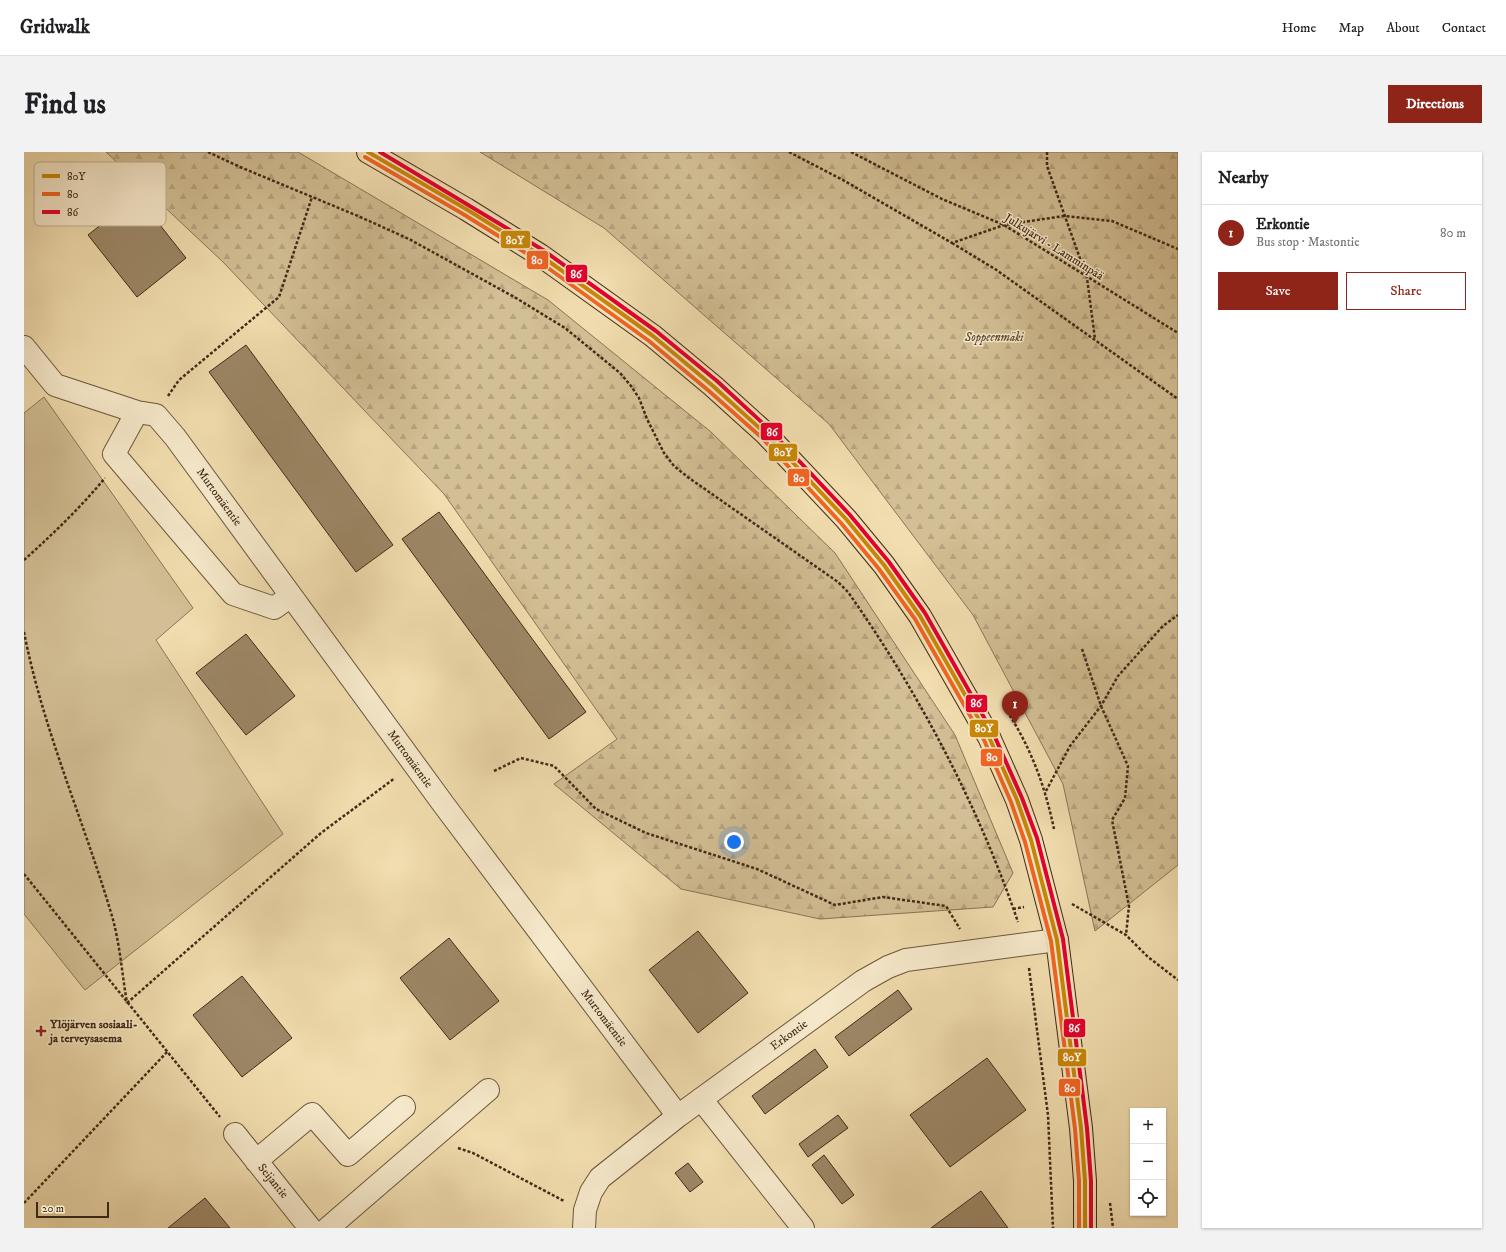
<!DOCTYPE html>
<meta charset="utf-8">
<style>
body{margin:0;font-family:"IM FELL DW Pica",serif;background:#f2f2f2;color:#202124}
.controls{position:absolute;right:12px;bottom:12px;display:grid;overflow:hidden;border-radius:0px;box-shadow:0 1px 3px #0004}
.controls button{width:36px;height:36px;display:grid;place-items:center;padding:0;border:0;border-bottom:1px solid #e0e0e0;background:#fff;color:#202124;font:20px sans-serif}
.scale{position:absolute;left:12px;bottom:10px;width:73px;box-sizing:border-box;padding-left:4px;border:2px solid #402a16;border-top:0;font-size:11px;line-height:14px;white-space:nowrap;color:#402a16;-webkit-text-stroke:3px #f6e9cb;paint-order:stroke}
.you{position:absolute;left:710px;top:690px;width:14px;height:14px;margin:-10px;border:3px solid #fff;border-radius:50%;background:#1a73e8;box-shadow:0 0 0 6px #1a73e833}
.badge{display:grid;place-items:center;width:26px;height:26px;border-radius:50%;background:#8f2418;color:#fff;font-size:13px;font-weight:700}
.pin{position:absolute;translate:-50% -33px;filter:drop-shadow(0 1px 2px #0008)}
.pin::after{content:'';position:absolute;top:21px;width:14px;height:12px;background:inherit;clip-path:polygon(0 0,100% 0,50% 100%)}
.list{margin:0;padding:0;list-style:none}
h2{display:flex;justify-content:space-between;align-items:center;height:52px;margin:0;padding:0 16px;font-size:17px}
h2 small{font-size:13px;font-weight:400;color:#757577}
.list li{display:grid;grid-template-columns:26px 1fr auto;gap:12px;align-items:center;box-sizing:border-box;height:56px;padding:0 16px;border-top:1px solid #e0e0e0}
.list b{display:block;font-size:15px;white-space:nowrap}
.list p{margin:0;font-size:13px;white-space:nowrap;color:#757577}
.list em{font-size:13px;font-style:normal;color:#757577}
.actions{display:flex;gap:8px;padding:12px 16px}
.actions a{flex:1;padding:9px 0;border:1px solid #8f2418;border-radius:0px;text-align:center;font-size:14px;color:#8f2418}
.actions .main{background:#8f2418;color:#fff}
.icon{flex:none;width:22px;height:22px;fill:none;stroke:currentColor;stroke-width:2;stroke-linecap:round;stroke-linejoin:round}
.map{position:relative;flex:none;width:1154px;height:1076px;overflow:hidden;border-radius:0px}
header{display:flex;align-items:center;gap:24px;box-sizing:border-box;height:56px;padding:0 20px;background:#fff;border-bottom:1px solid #e0e0e0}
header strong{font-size:19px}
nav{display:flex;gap:22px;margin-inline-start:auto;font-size:14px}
.intro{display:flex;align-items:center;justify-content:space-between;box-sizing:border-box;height:96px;padding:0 24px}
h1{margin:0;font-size:28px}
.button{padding:10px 18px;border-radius:0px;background:#8f2418;color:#fff;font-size:14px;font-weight:700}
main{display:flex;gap:24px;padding:0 24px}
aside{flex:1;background:#fff;border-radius:0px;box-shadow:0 1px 3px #0004}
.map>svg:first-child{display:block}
.forest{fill:url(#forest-firs);stroke:#8a7456}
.park{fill:#d3bf95;stroke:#8a7456}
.building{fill:#9c8766;stroke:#402a16}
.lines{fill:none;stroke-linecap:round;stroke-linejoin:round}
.minor-casing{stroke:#6c573c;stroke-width:24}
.major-casing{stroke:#402a16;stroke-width:24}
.path{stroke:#402a16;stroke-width:2.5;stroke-dasharray:3 2;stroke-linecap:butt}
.minor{stroke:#f6e9cb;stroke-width:22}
.major{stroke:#f1ddaf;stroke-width:22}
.bus-1-casing{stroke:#f6e9cb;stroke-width:7}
.bus-2-casing{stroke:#f6e9cb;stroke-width:7}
.bus-3-casing{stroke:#f6e9cb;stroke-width:7}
.bus-1{stroke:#c98706;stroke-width:4}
.bus-2{stroke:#f26522;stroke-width:4}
.bus-3{stroke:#e4002b;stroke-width:4}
.poi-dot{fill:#8f2418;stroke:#f6e9cb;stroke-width:1.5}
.labels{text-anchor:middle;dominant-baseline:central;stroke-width:3;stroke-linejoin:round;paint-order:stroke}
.street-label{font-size:12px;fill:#402a16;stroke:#f6e9cb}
.park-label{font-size:12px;font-style:italic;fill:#5d482f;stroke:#f6e9cb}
.poi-label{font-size:12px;font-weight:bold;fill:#402a16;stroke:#f6e9cb;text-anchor:start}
.key{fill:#f6e9cb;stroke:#bfb095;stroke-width:1}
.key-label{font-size:11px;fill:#402a16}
.line-badge{stroke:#f6e9cb;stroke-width:1.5}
.badge-label{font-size:11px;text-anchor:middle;font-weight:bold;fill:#fff}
</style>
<header>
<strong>Gridwalk</strong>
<nav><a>Home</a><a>Map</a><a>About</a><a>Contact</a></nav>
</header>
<div class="intro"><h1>Find us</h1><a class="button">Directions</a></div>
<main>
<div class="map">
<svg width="1154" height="1076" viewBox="0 0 1154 1076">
<defs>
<pattern id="forest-firs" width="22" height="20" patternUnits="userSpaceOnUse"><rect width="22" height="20" fill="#d3bf95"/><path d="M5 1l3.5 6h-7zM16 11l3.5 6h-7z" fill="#b6a480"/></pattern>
</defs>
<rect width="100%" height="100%" fill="#f1ddaf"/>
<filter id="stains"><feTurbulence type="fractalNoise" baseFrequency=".005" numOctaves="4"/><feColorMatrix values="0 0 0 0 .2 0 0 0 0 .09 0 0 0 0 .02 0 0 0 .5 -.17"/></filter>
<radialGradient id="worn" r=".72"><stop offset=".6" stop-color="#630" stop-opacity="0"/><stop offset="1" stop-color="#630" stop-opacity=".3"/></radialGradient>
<path class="forest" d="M82 0H274L524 148 687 280 811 401 931 583 989 721 969 755 796 767 657 737 530 632 593 587 420 342 199 110Z
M456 0H1154V713L1071 779 1039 632 949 463 805 272 580 76Z"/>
<path class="park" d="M20 245 169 456 132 488 259 682 61 838 0 762V261Z"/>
<path class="building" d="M113 44 162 106 113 145 64 83Z
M222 193 369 393 332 420 185 220Z
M415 360 562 560 525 587 378 387Z
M222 482 271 544 222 583 172 521Z
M674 779 724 841 674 881 625 818Z
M425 786 475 849 426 888 376 826Z
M218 824 268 886 218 925 169 863Z
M874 838 888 857 825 904 811 885Z
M791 897 804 915 741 962 728 944Z
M963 906 1002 958 926 1015 886 963Z
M814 963 824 976 784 1005 775 992Z
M800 1003 830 1043 818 1052 788 1013Z
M664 1011 679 1030 666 1040 651 1021Z
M957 1039 984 1076H907Z
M181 1046 206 1076H144Z"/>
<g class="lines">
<defs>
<path id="minor" d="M0 195 31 233 113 260 132 263 151 285 420 653 654 964
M113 260 90 302 209 442 250 456 267 444
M677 947 779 1076
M211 982 286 1076
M232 1009 288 962 324 1003 380 955
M304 1076 464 938
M560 1076 561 1058 567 1040 576 1026 654 964 839 829 864 815 882 808 1033 788"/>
<path id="major" d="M344 0 442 57 516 103 629 184 689 234 741 281 822 367 860 413 896 464 965 585 993 648 1007 688 1033 788 1057 976 1061 1029V1076"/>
</defs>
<use href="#minor" class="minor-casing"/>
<use href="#major" class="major-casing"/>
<path class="path" d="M184 0 216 15 334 64 385 87 492 146 541 176 596 221 607 234 615 246 623 267 640 301 650 314 665 326 814 430 824 440C895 541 954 653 994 770
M765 0 817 27 928 91 980 73 1040 64 1088 69 1154 97
M827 0 918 47 980 73 1154 181
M1023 0V14L1063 126 1071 187
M928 91 971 117 1154 247
M144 244 155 228 255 145 288 45
M0 408C29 382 56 356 81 326
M0 480C19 578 60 669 88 764 96 792 98 822 103 851
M1058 497 1077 554 1104 614 1101 646 1088 668 1105 754 1102 783
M983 559C1007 596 1021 634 1030 677
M470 619 497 606 530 614 572 657 622 681 733 717 811 753 859 745 922 754 936 777
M1022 639 1046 594 1077 554 1094 524 1139 474 1154 463
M0 722 196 965
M1048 752 1102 783 1124 805 1154 828
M989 757 1000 755
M1005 816 1024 963 1029 1076
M103 851 297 681 371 626
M434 996 449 1001 540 1049
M0 1051 143 900
M1086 1051 1089 1076"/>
<use href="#minor" class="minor"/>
<use href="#major" class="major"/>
<defs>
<path id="bus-1" d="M344 0 442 57 516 103 629 184 689 234 741 281 822 367 860 413 896 464 965 585 993 648 1007 688 1033 788 1057 976 1061 1029V1076"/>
<path id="bus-2" d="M341 5 439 62 513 108 625 189 685 239 737 285 817 371 855 417 891 467 960 588 987 650 1001 690 1027 789 1051 977 1055 1029V1076"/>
<path id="bus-3" d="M356 0 519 98 632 179 693 229 745 277 826 363 865 410 901 461 970 583 998 646 1013 686 1039 787 1063 976 1067 1029V1076"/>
</defs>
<use href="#bus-1" class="bus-1-casing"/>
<use href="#bus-2" class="bus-2-casing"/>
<use href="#bus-3" class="bus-3-casing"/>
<use href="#bus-1" class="bus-1"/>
<use href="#bus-2" class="bus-2"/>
<use href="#bus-3" class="bus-3"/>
</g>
<path class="poi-dot" d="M15 873h4v4h4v4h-4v4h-4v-4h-4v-4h4z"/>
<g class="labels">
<g class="street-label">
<text transform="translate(1030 95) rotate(32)">Julkujärvi - Lamminpää</text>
<text transform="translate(195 345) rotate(54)">Murtomäentie</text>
<text transform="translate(386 607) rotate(54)">Murtomäentie</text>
<text transform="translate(580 866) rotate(53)">Murtomäentie</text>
<text transform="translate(765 883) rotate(-36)">Erkontie</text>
<text transform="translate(249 1029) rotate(51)">Seijantie</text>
</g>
<g class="park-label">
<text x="970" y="185">Soppeenmäki</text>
</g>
<g class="poi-label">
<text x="26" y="872">Ylöjärven sosiaali-<tspan x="26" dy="14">ja terveysasema</tspan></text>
</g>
</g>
<rect x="10" y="10" width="132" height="64" rx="6" class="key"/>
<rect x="18" y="22" width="18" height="4" fill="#c98706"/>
<rect x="18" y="40" width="18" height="4" fill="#f26522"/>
<rect x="18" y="58" width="18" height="4" fill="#e4002b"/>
<g class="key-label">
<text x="43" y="28">80Y</text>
<text x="43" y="46">80</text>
<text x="43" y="64">86</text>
</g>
<g class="line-badge">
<rect x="476" y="78" width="31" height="19" rx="4" fill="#c98706"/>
<rect x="502" y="98" width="23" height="20" rx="4" fill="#f26522"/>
<rect x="541" y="112" width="23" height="19" rx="4" fill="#e4002b"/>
<rect x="736" y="270" width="23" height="19" rx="4" fill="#e4002b"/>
<rect x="744" y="291" width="30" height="19" rx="4" fill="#c98706"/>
<rect x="763" y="316" width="23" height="19" rx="4" fill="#f26522"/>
<rect x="941" y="542" width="23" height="19" rx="4" fill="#e4002b"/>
<rect x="945" y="567" width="30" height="19" rx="4" fill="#c98706"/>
<rect x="956" y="596" width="23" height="19" rx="4" fill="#f26522"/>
<rect x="1039" y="866" width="23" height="20" rx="4" fill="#e4002b"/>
<rect x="1033" y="896" width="30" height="19" rx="4" fill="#c98706"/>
<rect x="1034" y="926" width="23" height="19" rx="4" fill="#f26522"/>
</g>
<g class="badge-label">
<text x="491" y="92">80Y</text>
<text x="513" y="112">80</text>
<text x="552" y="126">86</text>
<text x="748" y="284">86</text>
<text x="759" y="304">80Y</text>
<text x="775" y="330">80</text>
<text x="952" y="555">86</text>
<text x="960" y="580">80Y</text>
<text x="968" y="609">80</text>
<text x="1050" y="880">86</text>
<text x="1048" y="909">80Y</text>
<text x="1046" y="940">80</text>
</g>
<rect width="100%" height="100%" filter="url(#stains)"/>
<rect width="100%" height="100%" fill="url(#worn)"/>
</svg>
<div class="controls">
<button>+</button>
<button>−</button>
<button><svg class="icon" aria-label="locate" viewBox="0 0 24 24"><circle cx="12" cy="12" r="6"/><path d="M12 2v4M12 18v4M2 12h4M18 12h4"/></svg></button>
</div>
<div class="scale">20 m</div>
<div class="you"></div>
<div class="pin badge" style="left:991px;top:572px">1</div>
</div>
<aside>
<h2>Nearby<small></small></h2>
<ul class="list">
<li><span class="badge">1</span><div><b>Erkontie</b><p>Bus stop · Mastontie</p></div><em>80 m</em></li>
</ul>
<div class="actions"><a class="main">Save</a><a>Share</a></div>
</aside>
</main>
